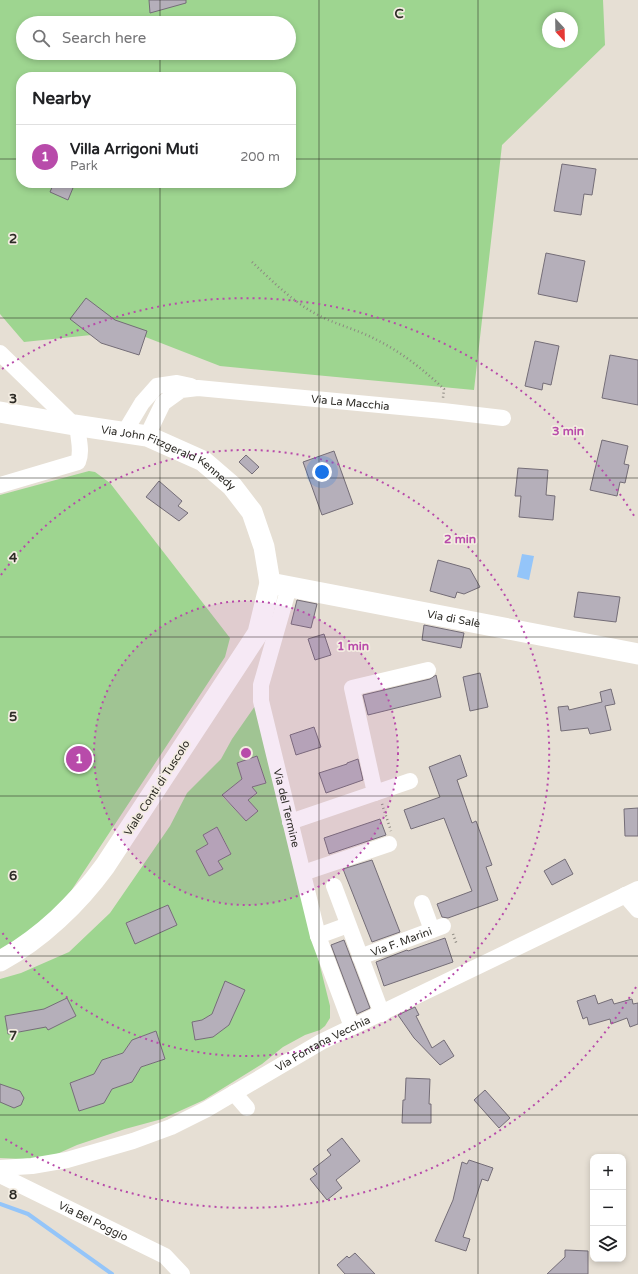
<!DOCTYPE html>
<meta charset="utf-8">
<style>
body{margin:0;font-family:"Varela Round",sans-serif;background:#f6f6f6;color:#202124}
.controls{position:absolute;right:12px;bottom:12px;display:grid;overflow:hidden;border-radius:8px;box-shadow:0 2px 6px #0003}
.controls button{width:36px;height:36px;display:grid;place-items:center;padding:0;border:0;border-bottom:1px solid #e0e0e0;background:#fff;color:#202124;font:20px sans-serif}
.compass{position:absolute;left:542px;top:12px;width:36px;height:36px;border-radius:50%;background:#fff;box-shadow:0 2px 6px #0003;rotate:158deg}
.you{position:absolute;left:322px;top:472px;width:14px;height:14px;margin:-10px;border:3px solid #fff;border-radius:50%;background:#1a73e8;box-shadow:0 0 0 6px #1a73e833}
.badge{display:grid;place-items:center;width:26px;height:26px;border-radius:50%;background:#b84baa;color:#fff;font-size:13px;font-weight:700}
.pin{position:absolute;translate:-50% -50%;border:2px solid #fff;box-shadow:0 1px 4px #0006}
.list{margin:0;padding:0;list-style:none}
h2{display:flex;justify-content:space-between;align-items:center;height:52px;margin:0;padding:0 16px;font-size:17px}
h2 small{font-size:13px;font-weight:400;color:#757577}
.list li{display:grid;grid-template-columns:26px 1fr auto;gap:12px;align-items:center;box-sizing:border-box;height:64px;padding:0 16px;border-top:1px solid #e0e0e0}
.list b{display:block;font-size:15px;white-space:nowrap}
.list p{margin:0;font-size:13px;white-space:nowrap;color:#757577}
.list em{font-size:13px;font-style:normal;color:#757577}
.icon{flex:none;width:22px;height:22px;fill:none;stroke:currentColor;stroke-width:2;stroke-linecap:round;stroke-linejoin:round}
.map{position:relative;flex:none;width:638px;height:1274px;overflow:hidden}
.search{position:absolute;background:#fff;box-shadow:0 2px 6px #0003;left:16px;top:16px;width:280px;height:44px;display:flex;align-items:center;gap:10px;box-sizing:border-box;padding:0 14px;border-radius:22px;color:#757577;font-size:15px}
.panel{position:absolute;background:#fff;box-shadow:0 2px 6px #0003;left:16px;top:72px;width:280px;height:116px;border-radius:16px}
.map>svg:first-child{display:block}
.green{fill:#9ed590;fill-rule:evenodd}
.water{fill:#94c5f9}
.lines{fill:none;stroke-linecap:round;stroke-linejoin:round}
.stream{stroke:#94c5f9;stroke-width:4}
.building{fill:#b5afba;stroke:#746d77}
.path{stroke:#8c8880;stroke-width:2.5;stroke-dasharray:1 3;stroke-linecap:butt}
.minor{stroke:#fff;stroke-width:16}
.major{stroke:#fff;stroke-width:21}
.grid{fill:none;stroke:#2d2b26;stroke-width:1;stroke-opacity:0.55}
.ring{fill:none;stroke:#b84baa;stroke-width:2;stroke-dasharray:2 4}
.labels{text-anchor:middle;dominant-baseline:central;stroke-width:3.5;stroke-linejoin:round;paint-order:stroke}
.street-label{font-size:11px;fill:#2d2b26;stroke:#f3ece1}
.grid-label{font-size:13px;text-anchor:middle;font-weight:bold;fill:#2d2b26;stroke:#f3ece1;stroke-width:3.5;stroke-linejoin:round;paint-order:stroke}
.centre{fill:#b84baa;stroke:#f3ece1;stroke-width:2}
.ring-label{font-size:12px;text-anchor:middle;font-weight:bold;fill:#b84baa;stroke:#f3ece1;stroke-width:3.5;stroke-linejoin:round;paint-order:stroke}
</style>
<div class="map">
<svg width="638" height="1274" viewBox="0 0 638 1274">
<rect width="100%" height="100%" fill="#e6dfd4"/>
<path class="green" d="M0 0H603L605 45 502 145 474 390 220 366 130 331 24 342 0 314ZM548 18H572V42H548ZM23 23H289V53H23ZM21 77H291V183H21Z
M89 471 95 472 110 483 230 638 225 657 71 891 38 926 0 951V495Z
M255 706 330 1006V1018L325 1026 320 1030 305 1035 283 1047 262 1064 204 1100 162 1119 125 1129 77 1145 48 1158 23 1159 0 1158V979L21 973 69 952 110 913 170 826 187 793 221 759 232 739ZM257 757 266 783 252 787 257 794 248 800 257 811 246 821 222 796 242 779 237 763ZM217 827 231 853 218 861 222 869 209 876 196 851 208 844 203 835ZM168 905 177 925 135 944 126 923ZM225 982 245 990 229 1025 213 1037 195 1040 192 1022 202 1020 212 1014ZM67 998 76 1016 48 1030 39 1012ZM35 1011 39 1028 8 1034 5 1016ZM156 1031 165 1059 141 1067 132 1082 112 1089 104 1103 79 1111 70 1083 94 1074 102 1060 123 1053 132 1040Z"/>
<path class="water" d="M522 554 534 556 529 580 517 577Z"/>
<g class="lines">
<path class="stream" d="M0 1204 28 1214 112 1274"/>
</g>
<path class="building" d="M149 0H186V3L150 13Z
M562 164 596 169 592 195 584 194 581 215 554 211Z
M54 183H75L68 200 50 192Z
M546 253 585 261 577 302 538 294Z
M86 298 115 320 147 331 139 355 101 343 70 319Z
M535 341 559 346 551 385 543 383 542 390 525 386Z
M610 355 638 360V405L602 398Z
M602 440 628 446 624 464 629 465 625 483 620 482 617 496 590 490Z
M334 451 353 504 322 515 303 462Z
M246 455 259 467 252 474 239 462Z
M518 468 548 470 546 495 555 496 553 520 519 517 521 496H515Z
M159 481 182 501 178 506 188 513 179 521 146 497Z
M438 560 470 569 480 587 464 594 457 592 455 598 430 591Z
M578 592 620 597 616 622 574 617Z
M297 600 317 604 311 628 291 624Z
M424 625 464 633 461 648 422 640Z
M324 634 331 655 315 660 308 639Z
M480 673 488 707 470 711 463 677Z
M436 675 441 697 368 715 363 695 430 679Z
M611 689 615 704 605 706 611 730 590 734 588 728 561 731 558 707 568 706 569 710 602 702 600 692Z
M314 727 321 747 296 755 290 735Z
M460 755 467 776 457 780 472 823 476 821 492 865 486 867 498 900 448 918 442 917 437 904 472 891 444 818 411 829 404 810 440 797 429 767Z
M257 756 266 783 252 787 257 793 248 800 258 811 246 821 222 795 242 779 237 763Z
M358 759 363 780 326 793 319 773 347 764V763Z
M638 808V836H625L624 809Z
M380 819 386 835 329 854 324 838Z
M217 827 231 854 218 861 223 869 209 876 196 851 208 844 203 835Z
M565 859 573 874 552 885 544 871Z
M372 860 400 932 372 942 343 869Z
M168 905 177 925 135 944 126 923Z
M445 938 453 962 384 986 376 962 407 950 408 951Z
M344 940 370 1008 357 1014 331 945Z
M225 981 245 990 229 1025 213 1037 195 1040 192 1022 202 1020 212 1014Z
M595 995 598 1004 612 999 614 1004 632 999 633 1004 638 1003V1024L630 1027 627 1018 611 1024 610 1019 589 1025 587 1017 583 1019 577 1001Z
M67 998 76 1016 48 1030 46 1027 8 1034 5 1016 44 1009Z
M415 1007 419 1015 416 1016 432 1048 444 1040 454 1056 440 1065 414 1038 398 1015Z
M156 1031 165 1059 141 1067 132 1082 112 1089 104 1103 79 1111 70 1083 94 1074 102 1060 123 1053 132 1040Z
M406 1078 430 1079 429 1104H431V1123H402L403 1100H405Z
M0 1084 20 1091 24 1098 21 1105 14 1108 0 1102Z
M485 1090 510 1118 499 1128 474 1100Z
M342 1138 360 1161 336 1180 342 1188 327 1200 310 1179 317 1174 313 1169 331 1155 327 1150Z
M469 1160 493 1168 488 1181 482 1179 463 1237 470 1239 466 1251 435 1241 453 1200 462 1162 467 1164Z
M565 1250 588 1251V1274H547L565 1257Z
M355 1253 375 1274H345L337 1265 347 1256 349 1258Z"/>
<g class="lines">
<path class="path" d="M252 262C272 281 292 301 316 314 334 324 356 329 375 339 400 351 424 370 444 389L443 398
M382 804 391 831
M453 934 457 945"/>
<g class="minor">
<path d="M0 353 74 425"/>
<path d="M124 433 142 403 157 386 177 383 191 386"/>
<path id="s1" d="M147 436 163 403 181 390 198 388 443 411 503 418"/>
<path d="M0 485 78 462C83 449 77 438 78 426"/>
<path id="s2" d="M289 587 261 685V701L318 936 352 1027"/>
<path d="M375 793 410 781"/>
<path d="M290 822 375 793 352 688 428 670"/>
<path d="M303 873 389 844"/>
<path d="M334 886 382 1014"/>
<path d="M625 895 638 910"/>
<path d="M422 903 432 930"/>
<path d="M318 936 348 925"/>
<path id="s3" d="M360 957 443 926"/>
<path d="M234 1093 247 1108"/>
<path id="s4" d="M0 1168 32 1166 67 1160 133 1141 171 1127 207 1109 321 1042 638 889"/>
<path id="s5" d="M0 1175 165 1256 182 1274"/>
</g>
<g class="major">
<path id="s6" d="M0 412 74 425 147 436 203 461 232 486 252 512 264 547 270 583 258 633 105 866C78 903 41 939 0 961"/>
<path id="s7" d="M270 583 638 654"/>
</g>
</g>
<path class="grid" d="M160 0V23M319 0V1274M478 0V1274M160 53V77M0 159H21M291 159H638M160 183V1274M0 318H638M0 478H638M0 637H638M0 796H638M0 956H638M0 1115H638"/>
<circle cx="246" cy="753" r="152" fill="#b84baa" fill-opacity=".12"/>
<g class="ring">
<circle cx="246" cy="753" r="152"/>
<path d="M1 575A303 303 0 1 1 1 931"/>
<path d="M636 987A455 455 0 0 1 2 1137M2 369A455 455 0 0 1 636 519"/>
</g>
<g class="labels">
<g class="street-label">
<text stroke="none"><textPath href="#s1" startOffset="229">Via La Macchia</textPath></text>
<text stroke="none"><textPath href="#s6" startOffset="177">Via John Fitzgerald Kennedy</textPath></text>
<text stroke="none"><textPath href="#s7" startOffset="187">Via di Salè</textPath></text>
<text transform="translate(157 788) rotate(-57)">Viale Conti di Tuscolo</text>
<text stroke="none"><textPath href="#s2" startOffset="228">Via del Termine</textPath></text>
<text stroke="none"><textPath href="#s3" startOffset="44">Via F. Marini</textPath></text>
<text stroke="none"><textPath href="#s4" startOffset="350">Via Fontana Vecchia</textPath></text>
<text stroke="none"><textPath href="#s5" startOffset="104">Via Bel Poggio</textPath></text>
</g>
</g>
<g class="grid-label">
<text x="399" y="18">C</text>
<text x="13" y="243">2</text>
<text x="13" y="403">3</text>
<text x="13" y="562">4</text>
<text x="13" y="721">5</text>
<text x="13" y="880">6</text>
<text x="13" y="1040">7</text>
<text x="13" y="1199">8</text>
</g>
<circle cx="246" cy="753" r="6" class="centre"/>
<g class="ring-label">
<text x="568" y="435">3 min</text>
<text x="460" y="543">2 min</text>
<text x="353" y="650">1 min</text>
</g>
</svg>
<div class="controls">
<button>+</button>
<button>−</button>
<button><svg class="icon" aria-label="layers" viewBox="0 0 24 24"><path d="M12 4l9 5-9 5-9-5zM3 14l9 5 9-5"/></svg></button>
</div>
<svg class="compass" viewBox="-18 -18 36 36"><path d="M0-13l5 13h-10z" fill="#e53935"/><path d="M0 13l5-13h-10z" fill="#757577"/></svg>
<div class="you"></div>
<div class="pin badge" style="left:79px;top:759px">1</div>
<div class="search"><svg class="icon" aria-label="search" viewBox="0 0 24 24"><circle cx="10" cy="10" r="6"/><path d="M15 15l6 6"/></svg>Search here</div>
<section class="panel">
<h2>Nearby<small></small></h2>
<ul class="list">
<li><span class="badge">1</span><div><b>Villa Arrigoni Muti</b><p>Park</p></div><em>200 m</em></li>
</ul>
</section>
</div>
